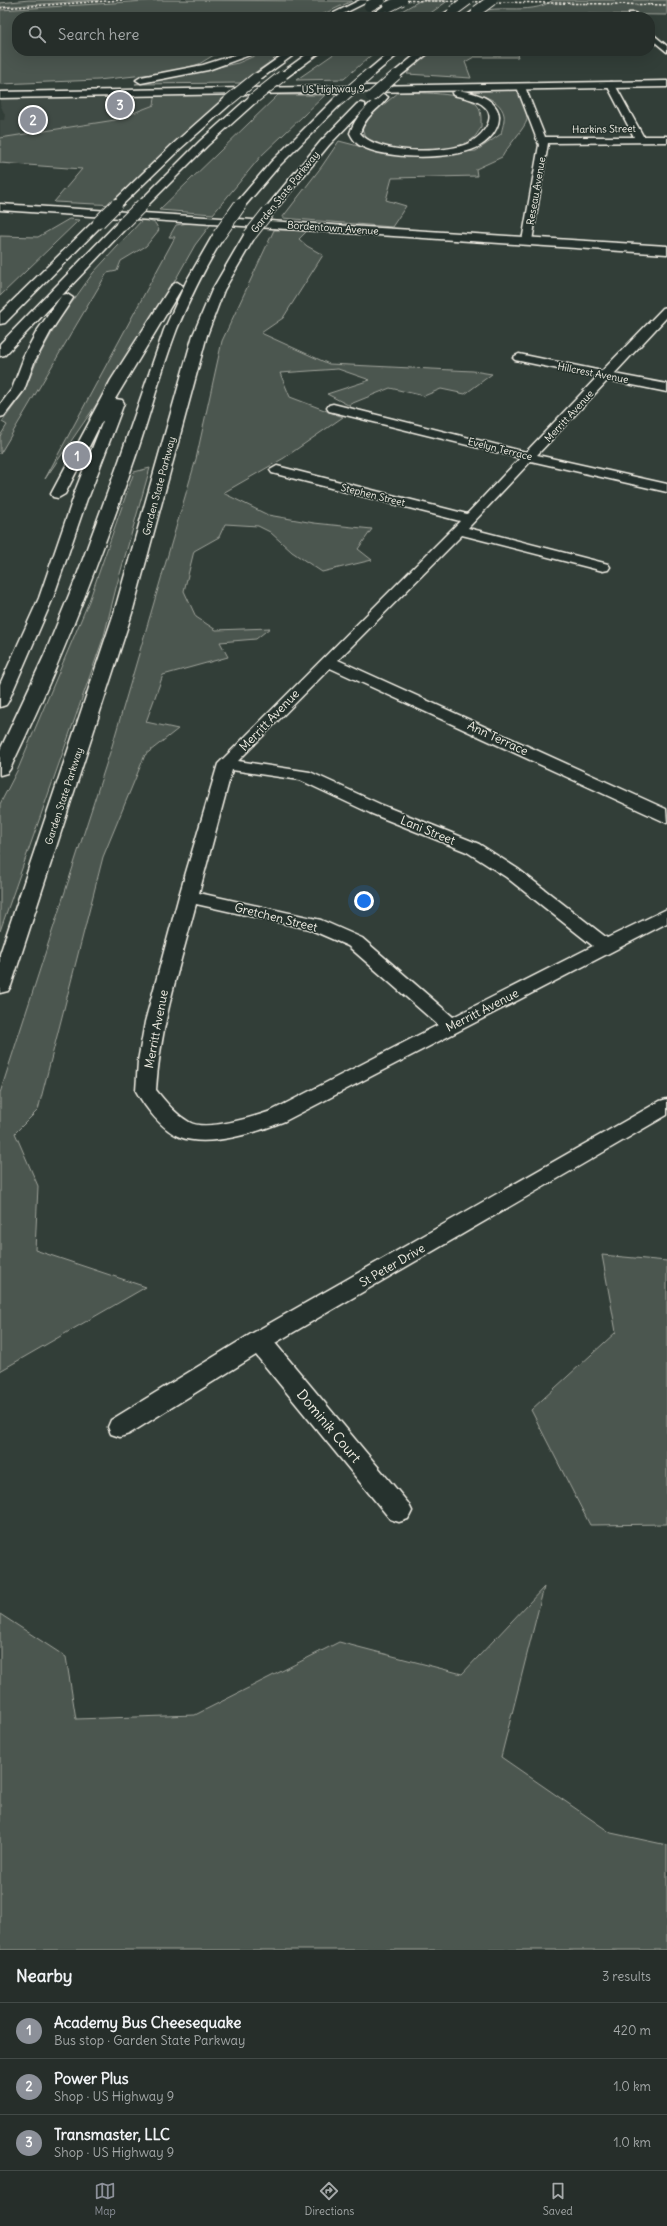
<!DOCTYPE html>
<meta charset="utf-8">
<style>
body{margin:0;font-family:Delius,sans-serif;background:#2e3632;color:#f1f3f6}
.you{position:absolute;left:364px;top:901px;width:14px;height:14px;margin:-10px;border:3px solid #fff;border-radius:50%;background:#1a73e8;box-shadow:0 0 0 6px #1a73e833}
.badge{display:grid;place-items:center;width:26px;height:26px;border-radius:50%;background:#8c9099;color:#fff;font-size:13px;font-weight:700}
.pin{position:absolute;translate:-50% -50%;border:2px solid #fff;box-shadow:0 1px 4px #0006}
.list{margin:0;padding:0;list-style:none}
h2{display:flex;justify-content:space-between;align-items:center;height:52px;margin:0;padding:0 16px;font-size:17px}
h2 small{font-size:13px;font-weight:400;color:#a4a8a8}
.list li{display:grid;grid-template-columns:26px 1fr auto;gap:12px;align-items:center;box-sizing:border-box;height:56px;padding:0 16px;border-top:1px solid #424a47}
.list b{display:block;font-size:15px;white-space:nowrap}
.list p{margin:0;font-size:13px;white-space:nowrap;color:#a4a8a8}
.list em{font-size:13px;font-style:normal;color:#a4a8a8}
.icon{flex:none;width:22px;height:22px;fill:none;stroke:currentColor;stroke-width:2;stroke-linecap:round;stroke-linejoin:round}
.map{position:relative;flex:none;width:667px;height:1950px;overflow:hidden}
.search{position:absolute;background:#262e2a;box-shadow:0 4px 16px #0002;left:12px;right:12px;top:12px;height:44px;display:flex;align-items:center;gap:10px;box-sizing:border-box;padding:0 14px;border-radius:16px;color:#a4a8a8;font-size:15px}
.sheet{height:220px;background:#262e2a}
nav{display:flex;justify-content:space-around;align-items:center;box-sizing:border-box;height:56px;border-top:1px solid #424a47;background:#262e2a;font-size:11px;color:#a4a8a8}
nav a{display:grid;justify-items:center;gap:2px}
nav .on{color:#8c9099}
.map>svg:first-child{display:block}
.built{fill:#404b44}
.green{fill:#4c564f;stroke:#a0a49c}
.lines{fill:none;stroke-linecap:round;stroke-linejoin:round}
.street-casing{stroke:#f4f1e8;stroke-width:3}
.secondary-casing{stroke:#f4f1e8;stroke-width:3}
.highway-casing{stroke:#f4f1e8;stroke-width:3}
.street{fill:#26332d;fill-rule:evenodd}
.secondary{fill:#26332d;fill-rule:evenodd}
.highway{fill:#26332d;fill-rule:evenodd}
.rail{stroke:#f4f1e8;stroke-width:1.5;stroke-dasharray:2.5 1.5;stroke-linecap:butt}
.highway-bridge-far1-casing{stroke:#f4f1e8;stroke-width:12;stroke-linecap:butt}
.highway-bridge-casing{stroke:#f4f1e8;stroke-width:14;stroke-linecap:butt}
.highway-bridge-far1{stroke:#26332d;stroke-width:10}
.highway-bridge{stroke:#26332d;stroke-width:12}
.labels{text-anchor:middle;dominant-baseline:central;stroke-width:3;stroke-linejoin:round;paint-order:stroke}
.far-street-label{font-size:10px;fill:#f4f1e8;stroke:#26332d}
.street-label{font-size:12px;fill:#f4f1e8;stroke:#26332d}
.near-street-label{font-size:14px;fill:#f4f1e8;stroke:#26332d}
</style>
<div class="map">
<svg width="667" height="1950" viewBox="0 0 667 1950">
<rect width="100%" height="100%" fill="#323e38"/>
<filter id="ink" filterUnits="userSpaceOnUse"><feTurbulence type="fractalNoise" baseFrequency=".025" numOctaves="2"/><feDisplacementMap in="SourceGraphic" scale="8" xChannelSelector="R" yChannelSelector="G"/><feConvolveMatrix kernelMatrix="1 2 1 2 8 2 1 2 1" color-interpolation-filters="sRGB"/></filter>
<g filter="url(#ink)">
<path class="built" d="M156 91 154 105 115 120 0 138V120H4L5 115 0 104V95Z"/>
<path class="green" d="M29 0H99L0 7V3Z
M161 0 352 1 317 17H17V51H244L214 55 199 64 172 72 98 80 0 84V10Z
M421 0H449L425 17H391Z
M553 0H667V15L580 14 582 17H469C493 0 529 18 553 0Z
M266 51H286L240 83 135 84 238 63Z
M338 51H376L344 79 296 80Z
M426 51H516L518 57H474L465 62 471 78 407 74 416 60Z
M242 90 116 205 54 202 82 169 0 163V138L115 120 154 105 156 91Z
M457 90H517C520 98 529 111 527 120 525 128 507 147 502 157L476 169 477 176 392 178 386 200 406 206 392 227 282 218 322 166 339 141 385 153 427 155 476 151 501 134C502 128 505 121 504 115 500 96 472 93 457 90Z
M399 92C417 93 463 92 476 104 482 109 481 120 481 128 478 132 474 139 470 141 440 158 398 152 368 141L362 129 366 119Z
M278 95H325L262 155 213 214 159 210Z
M69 219 79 220 0 296V236L38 237Z
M143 219 155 223 159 230 146 246 121 261 117 271 107 273 0 454V436L7 425 2 422 24 392 38 358 58 322 93 273Z
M188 223 211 224 195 245 146 332 45 479 175 237H169L176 225Z
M274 230H308L299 239 307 246 323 255 283 318 261 333 329 364 473 371 492 374 465 394 441 389 424 396 390 388 348 405 327 394 370 380 338 369 280 373 290 397 343 417 284 458 223 493 268 515 314 523 372 529 358 549 372 560 322 572 292 552 270 532 258 526 225 524 219 537 194 551 184 591 196 617 216 630 270 628 256 639 220 642 228 657 163 675 146 722 178 729 145 755 103 857 38 1110 15 1133 38 1186 35 1250 146 1287 0 1371V1093L112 746 196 459 222 341Z
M150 468 116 588 104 636 0 931V804L18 769 89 601 134 472Z
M602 1255 667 1261V1524L590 1525 531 1410 616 1332Z
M544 1587 501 1757 611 1833 667 1845V1950H0V1614L66 1657 76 1719 195 1715 339 1642 462 1674Z"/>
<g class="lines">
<defs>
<path id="street" d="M629 13H635L638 17H630Z
M650 32 667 46V52L650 38Z
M611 82 615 85 643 136H667V142L548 143 532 241 531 243H523L522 241 539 145 517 87 521 84 525 87 545 137H634L607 85Z
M667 307V317L614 374 667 384V392L608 380 537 455 667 484V492L531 461 468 528 608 564 610 567 608 570 603 571 462 535 338 660 666 809 667 823 330 668 238 761 310 772 382 805 479 844 518 869 607 938 667 909V923L285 1121C258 1132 209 1148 180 1137 162 1130 145 1107 136 1091L138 1061 145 1022 179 896 218 764 460 521 272 473 270 470 277 466 467 514 520 458 329 411 327 408 329 405 333 404 526 452 597 377 515 360 513 358 515 356 519 354 602 371 663 308ZM232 770 300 780 370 813 467 852 506 877 593 946 453 1017 362 938 321 920 199 893ZM196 904 309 929 348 946 438 1025 271 1111C254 1117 205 1132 189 1122 175 1114 166 1102 156 1090 160 1026 180 965 196 904Z
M30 353 36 357 24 390 4 416 0 417V405L12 389 24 357Z
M97 415 103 419 65 494 58 498 53 497 51 494 91 419Z
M81 492 88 496 53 598 8 702 6 705 0 707V684L39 598 74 496Z
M667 1099V1115L275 1343 408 1503 412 1511 408 1519 399 1522 390 1519 256 1355 129 1434 120 1437 111 1434 108 1427 111 1420 251 1334 660 1101Z"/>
<path id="secondary" d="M0 204 667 246V254L0 210Z"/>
<path id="highway" d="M360 0H371L337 17H326Z
M385 5 392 7 378 17H368Z
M453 8 457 11 449 17H439Z
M477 8 481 11 475 17H465Z
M247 51H261L208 70 141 83 136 80 141 77 203 65Z
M288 51H299L259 80H253V76Z
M311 51H322L287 77H281V73Z
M391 51H402L372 76H366V72Z
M420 51H431L399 77H393V73Z
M667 81V87L0 98V92Z
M457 90C468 92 482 94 491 102 509 117 493 140 476 148 449 160 385 160 359 145 355 142 352 137 350 133 355 117 367 106 379 95L383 94 388 97C378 110 365 116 360 133 377 155 445 154 469 143 480 138 498 119 485 107 477 99 464 98 453 95L452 93Z
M253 96 257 97V101L208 145 146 207H138L136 205 200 141 249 97Z
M229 97 234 100 233 102 180 149 120 207H112L110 205 112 203 172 145 225 98Z
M338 98 343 101 342 103 279 166 244 207H236L234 205 236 203 271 162 334 99Z
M361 103 365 104V108L329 145 272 214H264L262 212 264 210 321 141 357 104Z
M99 218 103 220 105 222 103 224 5 323 0 324V313L95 220Z
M122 221 128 225 126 228 5 355 0 356V344L118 222Z
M219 231 225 235C206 265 191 296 177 329 160 373 149 420 133 464 97 568 58 670 10 769L7 773 0 775V750L44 656 76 578 119 461 164 330 186 282 213 235Z
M250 231 256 235 224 290 207 335 132 613 11 986 8 991 0 993V954L114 613 193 335 212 290 244 235Z
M177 282 183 286 115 399 122 400 124 403 89 496 86 499H76L73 496 103 421 97 423 90 419 111 380 171 286Z
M67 294 73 298 51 331 37 357 35 360H25L23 357 37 331 62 295Z"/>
</defs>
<use href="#street" class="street-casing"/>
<use href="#secondary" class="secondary-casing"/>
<use href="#highway" class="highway-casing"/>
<use href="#street" class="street"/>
<use href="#secondary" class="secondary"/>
<use href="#highway" class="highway"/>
<path class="rail" d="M379 0 667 5
M0 8 123 0"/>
<defs>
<path id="highway-bridge-far1" d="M369 6 380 0
M388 7 402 0
M453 11 468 0
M477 11 492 0
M371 97 396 75
M253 99 282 76
M229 100 256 78
M338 101 369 74"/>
<path id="highway-bridge" d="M99 222 116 205
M122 225 142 205
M219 235 240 205
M250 235 268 212"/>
</defs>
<use href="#highway-bridge-far1" class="highway-bridge-far1-casing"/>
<use href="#highway-bridge" class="highway-bridge-casing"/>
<use href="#highway-bridge-far1" class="highway-bridge-far1"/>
<use href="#highway-bridge" class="highway-bridge"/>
</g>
</g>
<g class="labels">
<g class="far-street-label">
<text transform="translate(333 89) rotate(-1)">US Highway 9</text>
<text transform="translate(604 129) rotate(-1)">Harkins Street</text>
<text transform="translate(536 191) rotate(-80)">Reseau Avenue</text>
<text transform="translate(285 192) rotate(-51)">Garden State Parkway</text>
<text transform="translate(333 228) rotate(4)">Bordentown Avenue</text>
<text transform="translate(593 373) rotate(11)">Hillcrest Avenue</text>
<text transform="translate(569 416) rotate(-47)">Merritt Avenue</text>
<text transform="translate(500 449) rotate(14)">Evelyn Terrace</text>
<text transform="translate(159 486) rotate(-75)">Garden State Parkway</text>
<text transform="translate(373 495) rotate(14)">Stephen Street</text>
<text transform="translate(64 796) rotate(-72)">Garden State Parkway</text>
</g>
<g class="street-label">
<text transform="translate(269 720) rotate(-46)">Merritt Avenue</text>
<text transform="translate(498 738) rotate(25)">Ann Terrace</text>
<text transform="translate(428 830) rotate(22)">Lani Street</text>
<text transform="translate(276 917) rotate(14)">Gretchen Street</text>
<text transform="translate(482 1010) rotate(-27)">Merritt Avenue</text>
<text transform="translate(156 1029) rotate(-79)">Merritt Avenue</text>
<text transform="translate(392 1265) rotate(-30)">St Peter Drive</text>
</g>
<g class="near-street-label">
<text transform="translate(329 1426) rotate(50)">Dominik Court</text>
</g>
</g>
</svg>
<div class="you"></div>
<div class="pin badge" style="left:77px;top:456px">1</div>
<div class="pin badge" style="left:33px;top:120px">2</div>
<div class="pin badge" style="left:120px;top:105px">3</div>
<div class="search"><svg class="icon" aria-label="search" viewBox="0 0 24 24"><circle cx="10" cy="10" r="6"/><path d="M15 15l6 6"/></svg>Search here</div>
</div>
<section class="sheet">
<h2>Nearby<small>3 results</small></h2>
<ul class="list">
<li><span class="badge">1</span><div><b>Academy Bus Cheesequake</b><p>Bus stop · Garden State Parkway</p></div><em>420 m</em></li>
<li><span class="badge">2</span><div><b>Power Plus</b><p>Shop · US Highway 9</p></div><em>1.0 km</em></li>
<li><span class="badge">3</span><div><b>Transmaster, LLC</b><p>Shop · US Highway 9</p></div><em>1.0 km</em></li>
</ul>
</section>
<nav>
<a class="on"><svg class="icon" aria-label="map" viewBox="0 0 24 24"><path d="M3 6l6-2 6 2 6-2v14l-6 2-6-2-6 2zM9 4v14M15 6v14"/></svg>Map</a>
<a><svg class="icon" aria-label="directions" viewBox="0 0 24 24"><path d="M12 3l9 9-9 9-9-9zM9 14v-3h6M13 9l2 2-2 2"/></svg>Directions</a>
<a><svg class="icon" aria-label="saved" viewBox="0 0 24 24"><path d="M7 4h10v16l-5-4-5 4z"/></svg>Saved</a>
</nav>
